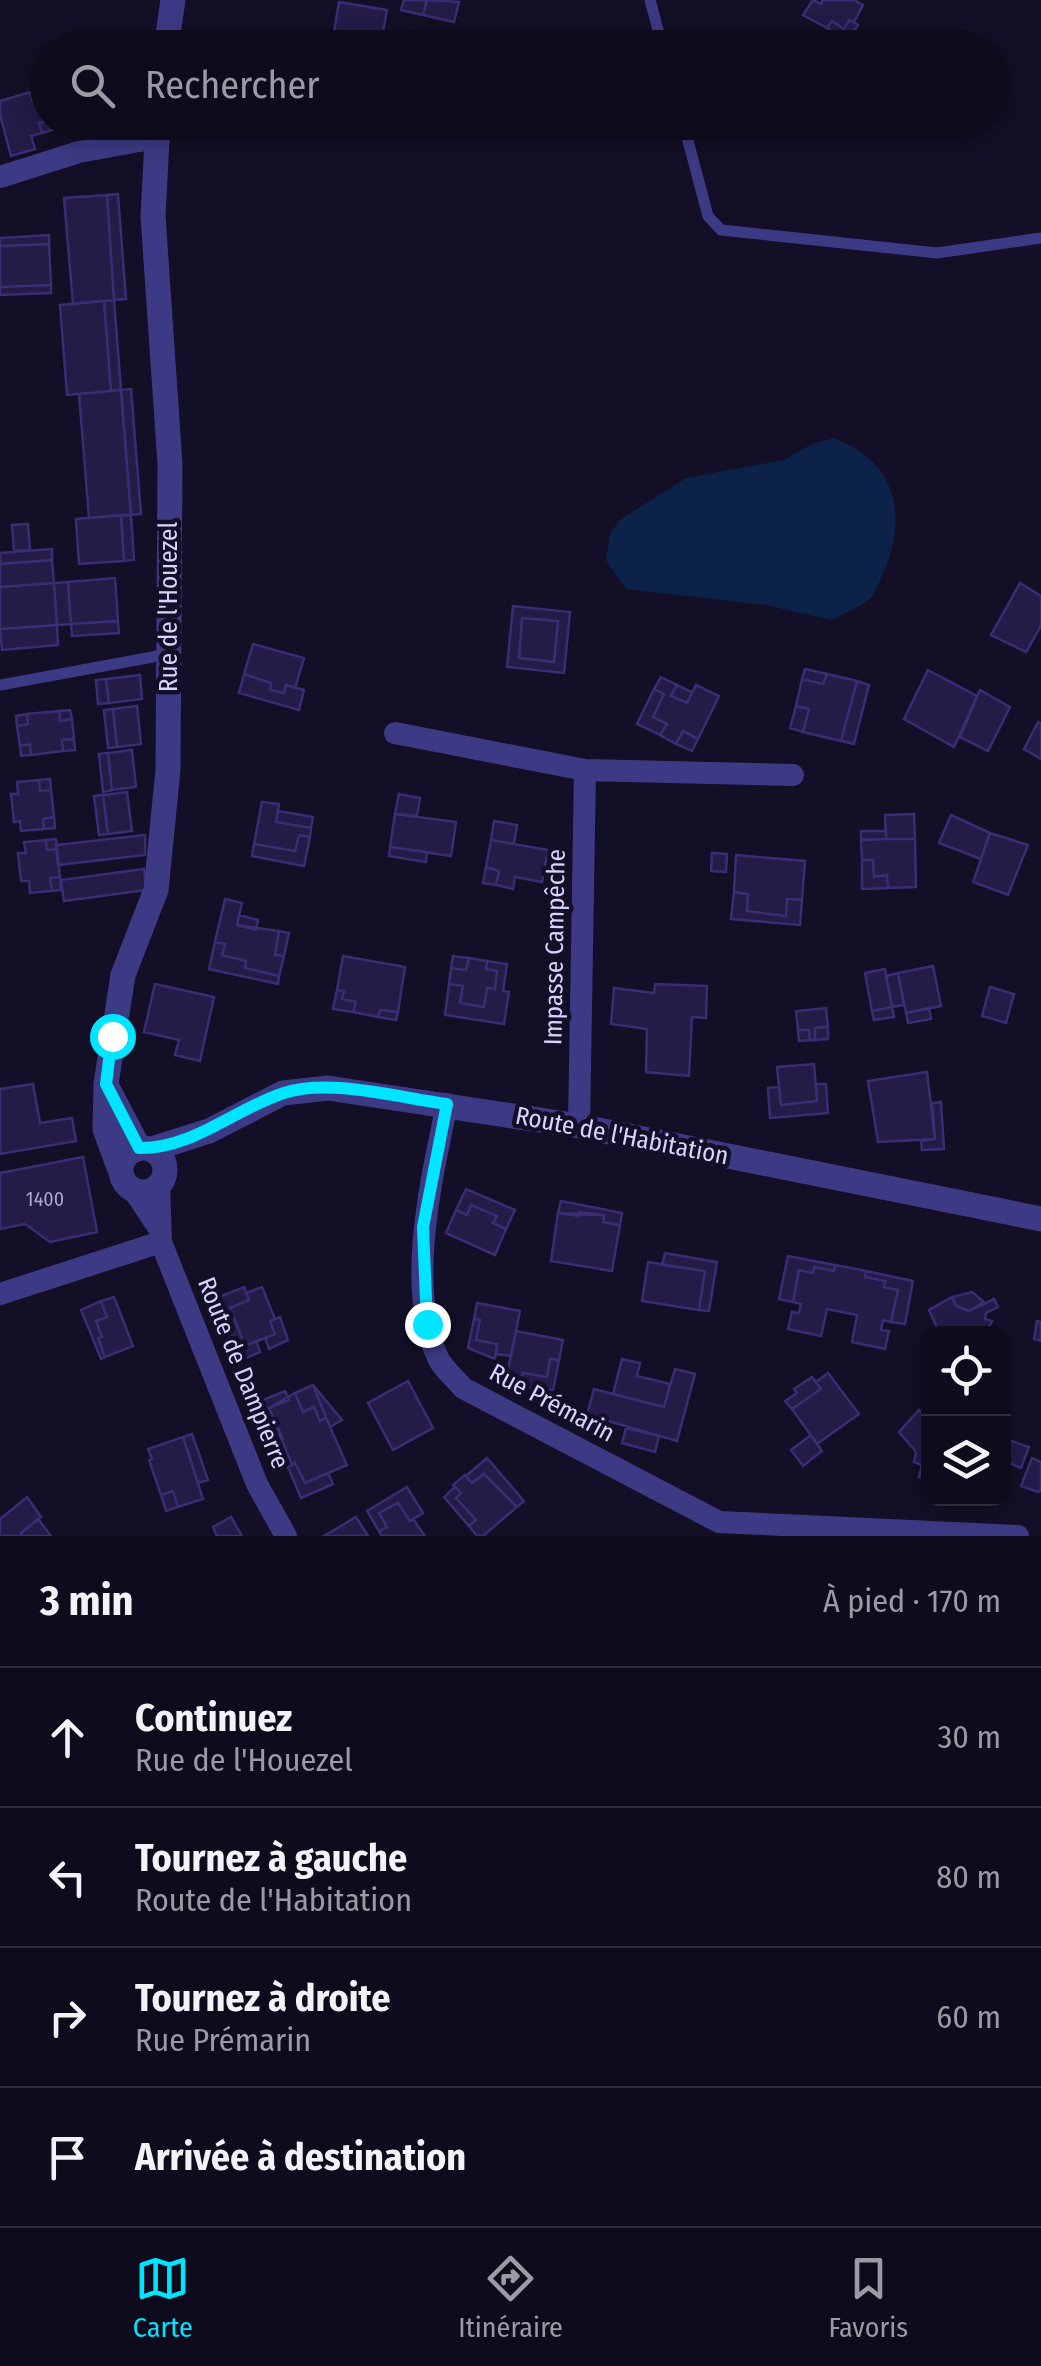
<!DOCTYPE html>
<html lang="fr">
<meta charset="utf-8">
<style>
body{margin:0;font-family:"Fira Sans Condensed",sans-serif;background:#1c1929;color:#f1f3f6}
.controls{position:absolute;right:30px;bottom:30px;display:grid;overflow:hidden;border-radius:20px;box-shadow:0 5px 25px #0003}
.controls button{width:90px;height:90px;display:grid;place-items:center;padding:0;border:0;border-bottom:2px solid #2e2b3b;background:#0e0b1c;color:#f1f3f6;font:50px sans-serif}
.stop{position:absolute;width:30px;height:30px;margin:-22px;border:8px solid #00e5ff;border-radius:50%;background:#fff}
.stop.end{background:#00e5ff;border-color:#fff;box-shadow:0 2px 10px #0008}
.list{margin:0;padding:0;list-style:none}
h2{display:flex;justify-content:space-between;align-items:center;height:130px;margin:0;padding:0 40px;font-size:42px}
h2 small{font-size:32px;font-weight:400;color:#9b9ba3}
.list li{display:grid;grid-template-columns:65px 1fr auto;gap:30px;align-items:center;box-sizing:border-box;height:140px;padding:0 40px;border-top:2px solid #2e2b3b}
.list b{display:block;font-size:38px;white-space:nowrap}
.list p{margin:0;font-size:32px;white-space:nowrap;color:#9b9ba3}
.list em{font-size:32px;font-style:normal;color:#9b9ba3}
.icon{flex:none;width:55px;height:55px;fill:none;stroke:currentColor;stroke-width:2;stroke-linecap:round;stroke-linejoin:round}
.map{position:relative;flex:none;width:1041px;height:1536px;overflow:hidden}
.search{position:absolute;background:#0e0b1c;box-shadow:0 5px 25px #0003;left:30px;right:30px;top:30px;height:110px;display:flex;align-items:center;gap:25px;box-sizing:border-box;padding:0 35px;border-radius:55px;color:#9b9ba3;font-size:38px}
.sheet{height:690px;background:#0e0b1c}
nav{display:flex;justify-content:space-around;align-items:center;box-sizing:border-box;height:140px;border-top:2px solid #2e2b3b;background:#0e0b1c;font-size:28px;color:#9b9ba3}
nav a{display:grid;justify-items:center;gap:5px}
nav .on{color:#00e5ff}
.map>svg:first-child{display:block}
.water{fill:#0c2248}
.building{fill:#241b47;stroke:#3b2d73;stroke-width:2.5;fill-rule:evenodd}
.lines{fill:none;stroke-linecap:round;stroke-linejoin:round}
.service{stroke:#3d3a85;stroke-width:11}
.minor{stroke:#3d3a85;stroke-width:22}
.tertiary{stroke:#3d3a85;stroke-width:25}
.route{stroke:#00e5ff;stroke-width:12}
.labels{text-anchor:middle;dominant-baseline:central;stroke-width:9;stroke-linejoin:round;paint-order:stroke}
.number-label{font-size:20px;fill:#aca6d1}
.street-label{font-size:25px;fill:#d9d4ff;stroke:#130f26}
</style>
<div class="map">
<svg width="1041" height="1536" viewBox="0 0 1041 1536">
<rect width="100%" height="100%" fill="#130f26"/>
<path class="water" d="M833 438C896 460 909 516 883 573 880 580 877 589 873 595 865 606 844 613 832 620L765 605 626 589 606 561 610 533 621 519 686 478 784 460 812 444Z"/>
<path class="building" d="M404 0H427L423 15 401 10Z
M427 0 459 2 454 22 423 15Z
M813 0 821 4 823 0H854L863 5 854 22 849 20 844 29 832 21 827 28 803 15Z
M339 2 387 10 380 48H358L359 43 333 38Z
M849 20 858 25 847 42 827 28 832 21 844 29Z
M412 31 433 35 430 48H409Z
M333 38 359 43 358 48H331Z
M48 87V98L33 102 30 92Z
M30 92 33 102 48 98V121L39 123 42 133 31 136 35 149 11 156 0 115V101Z
M48 121 67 122 68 125 42 133 39 123Z
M118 194 126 299 114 300 107 195Z
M107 195 114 300 73 304 64 198Z
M49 235V244L0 246V238Z
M49 244 51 285 0 287V246Z
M51 285V293L0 295V287Z
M114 300 121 390 111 391 104 301Z
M104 301 111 391 67 395 60 305Z
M131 389 141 514 131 515 121 390Z
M121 390 131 515 89 518 79 394Z
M121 515H131L134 560 124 561Z
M121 515 124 561 79 564 76 519Z
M28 524 30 550 14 551 12 525Z
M52 549V560L0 564V553Z
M52 560 54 583 0 587V564Z
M115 578 118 621 71 624 68 582Z
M68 582 71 624 57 625 54 583Z
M54 583 57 625 0 629V587Z
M1020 583 1041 596V626L1026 652 991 635Z
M513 606 570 612 564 673 507 667ZM522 618 558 621 554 662 519 658Z
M522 618 558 621 554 662 519 658Z
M118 621 119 633 72 636 71 624Z
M57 625 58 645 2 650 0 629Z
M253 644 304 658 295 688 286 685 284 693 270 690 271 683 244 674Z
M805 669 827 674 823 684 802 679Z
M928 670 977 696 954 747 904 719Z
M244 674 271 683 270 690 284 693 286 685 304 690 299 710 239 693Z
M827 674 857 681 841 741 803 732 809 709 796 706 802 679 823 684Z
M140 675 142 699 109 703 106 679Z
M661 677 677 685 671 696 687 703 696 685 719 696 698 739 683 731 676 744 660 735 667 724 653 717 664 694 654 689Z
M106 679 109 703 98 704 96 680Z
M857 681 869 685 854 744 841 741Z
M677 685 692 692 687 703 671 696Z
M654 689 664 694 653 717 667 724 660 735 637 724Z
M980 690 1010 707 988 751 960 737Z
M137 706 141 744 117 747 113 709Z
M796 706 809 709 803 732 790 728Z
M113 709 117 747 108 748 104 710Z
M70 710 72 719 60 721 59 711Z
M59 711 60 721 72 719 74 739 62 740 63 751 31 755 30 744 20 746 17 726 28 724 27 714Z
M27 714 28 724 17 726 16 716Z
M1038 722 1041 724V759L1024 749Z
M683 731 698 739 692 751 676 744Z
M74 739 75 750 63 751 62 740Z
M30 744 31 755 21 756 20 746Z
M132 750 136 787 112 790 108 753Z
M108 753 112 790 103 792 99 754Z
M50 779 51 790 40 791 39 780Z
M39 780 40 791 51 790 54 817 43 819 44 829 21 831 20 821 14 822 11 794H18L17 782Z
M127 792 132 831 108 834 103 795Z
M399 794 420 798 417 816 395 814Z
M103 795 108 834 99 835 94 796Z
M262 802 279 804 276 822 311 828 310 837 299 835 295 851 254 844Z
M278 811 313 817 311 828 276 822Z
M395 814 456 822 451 856 390 847Z
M914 814 915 839H886L885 815Z
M951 815 990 833 981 859 939 843Z
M54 817 55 828 44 829 43 819Z
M494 821 517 825 514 844 491 840Z
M861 831H886V839L861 840Z
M990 833 1028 845 1008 895 973 882Z
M145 835V855L58 865 56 845Z
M299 835 310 837 304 866 252 856 254 844 295 851Z
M56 839 57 849 47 850 46 840Z
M886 839H915L916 887 888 888 887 875 874 877 873 860H862L861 840Z
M46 840 47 850 57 849 60 877 50 878 52 891 30 893 29 881H21L18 853H26L24 842Z
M491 840 548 850 542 882 515 877 513 889 496 885 499 871 486 867Z
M390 847 427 852 426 862 389 856Z
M712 853 727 854 726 872 711 871Z
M736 855 805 861 802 900 787 899 786 916 747 911 748 894 734 892Z
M862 860H873L874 877 887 875 888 888 862 889Z
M486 867 499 871 496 885 483 883Z
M144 869 146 890 64 901 61 880Z
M60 877 61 890 52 891 50 878Z
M734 892 748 894 747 911 786 916 787 899 802 900 800 925 731 919Z
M225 899 242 903 237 925 279 931 275 955 284 956 279 976 245 968 246 961 222 955 225 944 215 942Z
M239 915 258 920 256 930 237 925Z
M279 931 289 933 284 956 275 955Z
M215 942 225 944 222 955 246 961 245 968 279 976 278 984 209 969Z
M343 956 405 967 398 1012 380 1010 378 1017 353 1012 356 1002 342 999 344 991 337 990Z
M453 956 469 958 466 970 451 968Z
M469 958 487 961 486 969 497 971 495 989 487 988 484 1007 460 1003 463 986 449 984 451 968 466 970Z
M487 961 507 964 503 991 509 992 504 1024 445 1015 449 984 463 986 460 1003 484 1007 487 988 495 989 497 971 486 969Z
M933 966 941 1006 906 1013 898 973Z
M885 969 892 1007 872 1011 865 973Z
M898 973 904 1005 892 1007 886 976Z
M155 984 214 997 200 1061 175 1055 179 1040 144 1032Z
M655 984 707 986 706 1018 692 1017 689 1076 646 1072 647 1029 611 1024 614 988 654 993Z
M990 987 1014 994 1006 1023 982 1016Z
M337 990 344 991 342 999 356 1002 353 1012 333 1009Z
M892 1007 894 1017 874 1020 872 1011Z
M826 1008 828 1027 815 1028V1040H810L809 1030H798L796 1011Z
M929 1008 931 1019 908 1023 906 1013Z
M380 1010 398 1012 396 1020 378 1017Z
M828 1027V1039L815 1040V1028Z
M798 1030H809L810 1040 799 1041Z
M814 1064 817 1101 781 1105 777 1067Z
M927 1072 935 1139 878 1142 868 1081Z
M33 1084 40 1123 72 1118 76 1141 0 1154V1089Z
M816 1084H826L828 1113 770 1118 768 1088 779 1087 781 1105 817 1101Z
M941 1102 944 1149 922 1150 921 1141 935 1139 932 1103Z
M83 1157 97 1232 50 1242 25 1224 0 1229V1173Z
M466 1189 515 1210 506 1229 493 1223 497 1216 471 1205 467 1215 456 1210Z
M561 1201 622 1213 620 1225 603 1222 604 1215 558 1213Z
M471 1205 497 1216 493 1223 506 1229 495 1255 446 1233 456 1210 467 1215Z
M579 1212 604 1215 603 1222 620 1225 612 1271 551 1261 558 1213 579 1216Z
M665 1253 717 1262 709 1311 699 1310 705 1271 662 1265Z
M788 1256 835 1265 834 1271 814 1267 813 1273 799 1270 793 1302 779 1299Z
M648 1262 705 1271 699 1310 642 1301Z
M835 1265 866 1271 865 1277 885 1281 884 1287 898 1290 891 1322 883 1320 881 1330 889 1331 885 1349 852 1342 857 1315 827 1309 821 1336 788 1329 792 1312 799 1313 801 1304 793 1302 799 1270 813 1273 814 1267 834 1271Z
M866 1271 913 1281 905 1324 891 1322 898 1290 884 1287 885 1281 865 1277Z
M244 1287 249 1300 230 1308 245 1346 256 1341 260 1352 244 1359 234 1336 230 1337 216 1298Z
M262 1287 275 1319 270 1321 275 1334 245 1346 230 1308 249 1300 246 1293Z
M972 1292 984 1302 969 1311 956 1306 952 1297Z
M114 1297 133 1346 105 1357 98 1338 102 1337 96 1321 107 1317 101 1301Z
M952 1297 956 1306 969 1311 994 1299 998 1307 986 1313 985 1319 992 1321 989 1327 995 1329 994 1334H940L929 1310Z
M101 1301 107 1317 96 1321 102 1337 98 1338 105 1357 101 1359 81 1310Z
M477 1303 520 1311 511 1356 496 1354 497 1344 476 1340 480 1320 474 1319Z
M280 1317 288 1340 269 1349 265 1338 275 1334 270 1321Z
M474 1319 480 1320 476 1340 497 1344 495 1359 468 1348Z
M1037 1321 1041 1322V1341L1034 1339Z
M516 1331 563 1340 559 1360 550 1359 547 1377 523 1373 521 1382 506 1379Z
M550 1359 559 1360 553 1390 520 1387 523 1373 547 1377Z
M622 1359 640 1363 637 1376 670 1384 664 1407 613 1394Z
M675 1369 695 1374 677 1441 587 1415 594 1389 664 1407Z
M828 1373 859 1414 817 1444 792 1409 821 1389 816 1382Z
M812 1377 821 1389 792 1409 785 1401 797 1393 794 1389Z
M408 1381 433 1428 393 1450 368 1403Z
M313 1385 342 1420 330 1427Z
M313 1385 326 1418 320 1421 314 1407 303 1412 295 1393Z
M285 1391 289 1400 269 1408 283 1439 274 1443 256 1403Z
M295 1393 303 1412 314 1407 320 1421 326 1418 347 1465 305 1483 295 1463 292 1465 269 1408Z
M919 1410 928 1421V1479L919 1477 922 1465 914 1462 916 1452 899 1432Z
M626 1428 659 1436 655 1452 622 1443Z
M192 1434 208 1480 198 1483 183 1437Z
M811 1435 822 1451 803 1466 791 1450Z
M183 1437 203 1499 178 1507 173 1491 161 1495 149 1460 152 1459 148 1449Z
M1009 1440 1029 1447 1021 1468 1004 1461Z
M487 1458 524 1501 517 1507 484 1474 472 1483 466 1476Z
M1032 1458 1041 1462V1491L1038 1492 1021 1486Z
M295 1463 305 1483 328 1473 333 1484 301 1498 288 1467Z
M484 1474 517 1507 483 1536H477L469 1526 476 1520 456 1498 461 1493 453 1485 465 1475 472 1483Z
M407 1487 423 1513 410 1521 398 1503 379 1513 387 1527 379 1531 367 1511Z
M455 1487 461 1493 456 1498 476 1520 469 1526 444 1497Z
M173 1491 178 1507 166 1511 161 1495Z
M27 1497 41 1517 21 1533 23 1536H0V1519Z
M398 1503 410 1521 413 1519 425 1536H382L379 1531 387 1527 379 1513Z
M231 1517 242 1536H217L213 1527Z
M356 1517 368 1536H324Z
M38 1519 51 1536H23L21 1533Z"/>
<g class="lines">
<path class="service" d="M650 0 663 48
M683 122 708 216 721 230 937 253 1041 238
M0 685 169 654"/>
<path class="minor" d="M0 177 79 152 156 138
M395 733 585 770 579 1126
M585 770 793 775
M447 1104C432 1177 405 1287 438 1358 443 1369 455 1378 463 1388L719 1522 1018 1536
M159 1185 161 1242 257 1484 286 1536
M134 1191 158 1227
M0 1294 161 1242"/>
<path class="tertiary" d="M166 48 173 0
M108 1089 139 1148
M121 1170a22 22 0 1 1 44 0a22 22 0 1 1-44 0Z
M152 1149 209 1131 283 1093 328 1088 579 1126 1041 1219
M120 1170 105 1129 106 1084 123 975 156 890 168 770 170 464 153 216 158 122"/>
</g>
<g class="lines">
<path class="route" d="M112 1036 106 1084 139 1148C193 1149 234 1109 284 1093 329 1078 400 1098 447 1104L423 1227 427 1324"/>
</g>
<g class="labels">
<g class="number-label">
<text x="45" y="1199">1400</text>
</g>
<g class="street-label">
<text transform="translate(169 607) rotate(-90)">Rue de l'Houezel</text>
<text transform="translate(555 947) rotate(-89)">Impasse Campêche</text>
<text transform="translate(622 1136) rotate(11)">Route de l'Habitation</text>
<text transform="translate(243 1373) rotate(68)">Route de Dampierre</text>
<text transform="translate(552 1403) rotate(28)">Rue Prémarin</text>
</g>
</g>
</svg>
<div class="controls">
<button><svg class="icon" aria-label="locate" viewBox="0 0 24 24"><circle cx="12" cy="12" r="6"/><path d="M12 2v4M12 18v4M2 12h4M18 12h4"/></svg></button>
<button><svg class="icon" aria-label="layers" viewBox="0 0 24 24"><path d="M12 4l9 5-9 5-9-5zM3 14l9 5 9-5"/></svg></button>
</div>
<div class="stop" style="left:112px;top:1036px"></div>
<div class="stop end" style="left:427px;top:1324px"></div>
<div class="search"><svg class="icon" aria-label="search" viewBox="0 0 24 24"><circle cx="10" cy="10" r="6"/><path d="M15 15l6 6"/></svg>Rechercher</div>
</div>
<section class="sheet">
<h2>3 min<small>À pied · 170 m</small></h2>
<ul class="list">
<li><svg class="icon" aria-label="ahead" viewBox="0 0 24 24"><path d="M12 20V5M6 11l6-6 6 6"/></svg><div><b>Continuez</b><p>Rue de l'Houezel</p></div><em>30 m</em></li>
<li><svg class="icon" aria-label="left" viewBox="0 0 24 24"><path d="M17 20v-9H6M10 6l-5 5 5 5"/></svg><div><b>Tournez à gauche</b><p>Route de l'Habitation</p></div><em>80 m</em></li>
<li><svg class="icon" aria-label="right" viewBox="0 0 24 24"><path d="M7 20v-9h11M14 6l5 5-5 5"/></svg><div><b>Tournez à droite</b><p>Rue Prémarin</p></div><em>60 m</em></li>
<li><svg class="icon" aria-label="arrive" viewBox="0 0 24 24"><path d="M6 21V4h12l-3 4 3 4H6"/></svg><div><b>Arrivée à destination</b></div></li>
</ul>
</section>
<nav>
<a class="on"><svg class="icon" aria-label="map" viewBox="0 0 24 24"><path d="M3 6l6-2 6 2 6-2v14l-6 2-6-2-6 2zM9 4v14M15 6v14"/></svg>Carte</a>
<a><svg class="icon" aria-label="directions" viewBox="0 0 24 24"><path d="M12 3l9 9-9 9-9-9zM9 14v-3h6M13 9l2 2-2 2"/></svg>Itinéraire</a>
<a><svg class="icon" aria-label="saved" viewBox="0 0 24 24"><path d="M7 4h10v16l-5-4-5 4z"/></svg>Favoris</a>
</nav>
